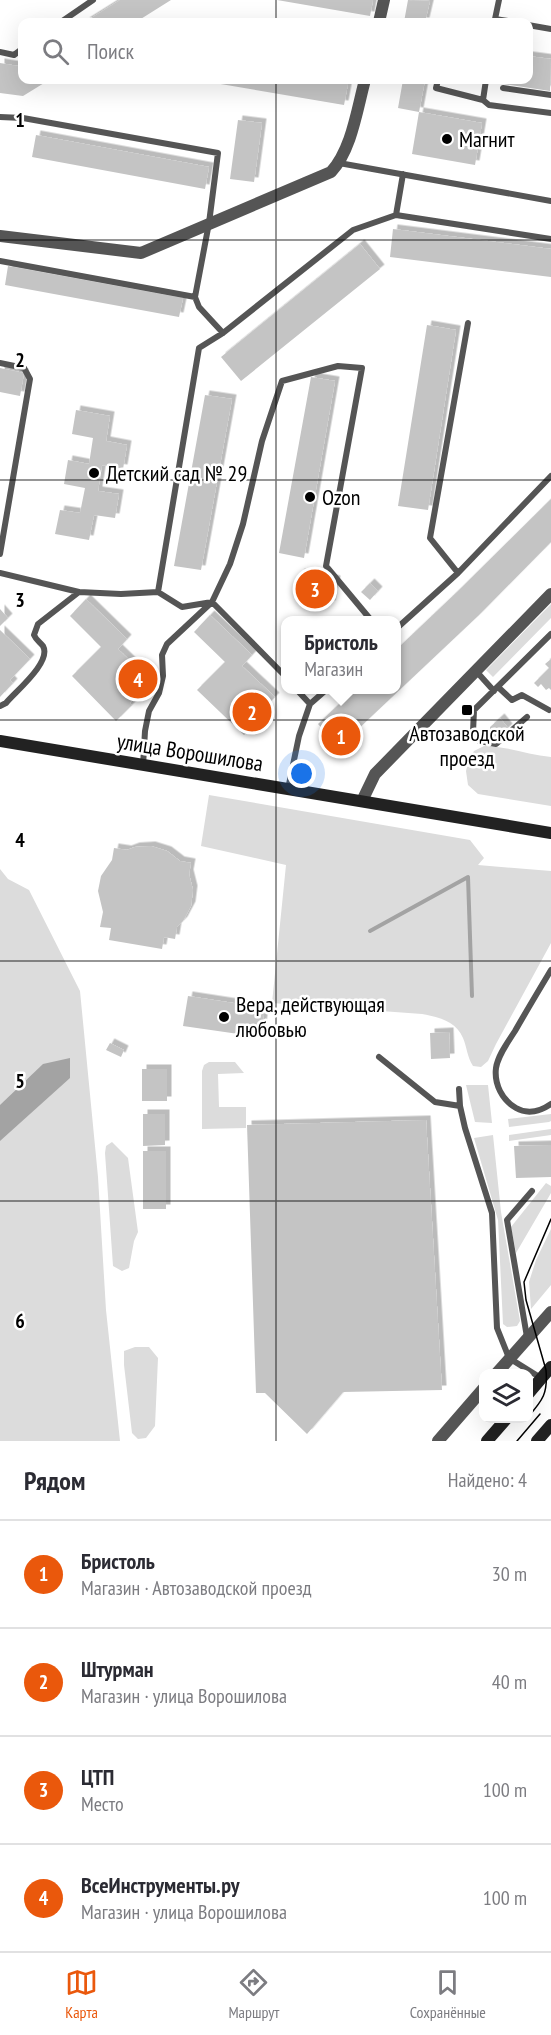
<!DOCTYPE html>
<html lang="ru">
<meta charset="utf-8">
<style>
body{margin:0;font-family:"PT Sans Narrow",sans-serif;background:#f2f2f3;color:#2b2b33}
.controls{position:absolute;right:18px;bottom:18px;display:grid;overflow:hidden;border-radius:12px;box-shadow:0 6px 24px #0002}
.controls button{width:54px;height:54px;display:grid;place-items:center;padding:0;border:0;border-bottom:2px solid #e1e1e2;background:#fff;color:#2b2b33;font:30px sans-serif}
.you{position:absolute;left:302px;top:774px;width:21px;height:21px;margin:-15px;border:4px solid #fff;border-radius:50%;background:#1a73e8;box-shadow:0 0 0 9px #1a73e833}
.badge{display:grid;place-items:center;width:39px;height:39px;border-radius:50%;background:#ea580c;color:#fff;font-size:20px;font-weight:700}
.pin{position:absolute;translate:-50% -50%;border:3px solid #fff;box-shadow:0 2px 6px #0006}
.popup{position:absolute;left:281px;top:616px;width:120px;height:78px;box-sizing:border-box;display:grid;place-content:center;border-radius:12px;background:#fff;filter:drop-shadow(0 2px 4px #0005);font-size:20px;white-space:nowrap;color:#7c7c81}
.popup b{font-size:22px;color:#2b2b33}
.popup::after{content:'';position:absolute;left:50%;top:100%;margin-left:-12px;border:12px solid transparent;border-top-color:#fff}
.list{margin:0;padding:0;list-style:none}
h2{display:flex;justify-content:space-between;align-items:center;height:78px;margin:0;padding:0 24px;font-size:26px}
h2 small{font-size:20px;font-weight:400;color:#7c7c81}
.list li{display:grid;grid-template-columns:39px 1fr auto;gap:18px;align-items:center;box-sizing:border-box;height:108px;padding:0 24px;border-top:2px solid #e1e1e2}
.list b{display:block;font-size:22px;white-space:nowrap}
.list p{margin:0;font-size:20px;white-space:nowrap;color:#7c7c81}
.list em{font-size:20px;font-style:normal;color:#7c7c81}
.icon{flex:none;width:33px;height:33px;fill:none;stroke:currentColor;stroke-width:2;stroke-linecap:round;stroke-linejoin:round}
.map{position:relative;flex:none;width:551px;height:1441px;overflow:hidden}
.search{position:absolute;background:#fff;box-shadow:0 6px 24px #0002;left:18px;right:18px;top:18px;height:66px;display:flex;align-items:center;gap:15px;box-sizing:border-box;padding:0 21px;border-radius:12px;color:#7c7c81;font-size:22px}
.sheet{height:510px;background:#fff}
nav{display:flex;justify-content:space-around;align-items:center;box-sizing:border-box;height:84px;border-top:2px solid #e1e1e2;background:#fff;font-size:16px;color:#7c7c81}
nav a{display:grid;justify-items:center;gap:3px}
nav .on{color:#ea580c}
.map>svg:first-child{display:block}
.green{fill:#dcdcdc}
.water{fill:#a3a3a3}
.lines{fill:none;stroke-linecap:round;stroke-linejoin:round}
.stream{stroke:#a3a3a3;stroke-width:4}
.building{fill:#c4c4c4;filter:url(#shadow)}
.lane{stroke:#555;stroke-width:6}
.street{stroke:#555;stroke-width:12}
.secondary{stroke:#222;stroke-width:12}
.tram{stroke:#000;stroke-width:1.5}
.grid{fill:none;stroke:#000;stroke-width:1.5;stroke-opacity:0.55}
.poi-dot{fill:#000;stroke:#fff;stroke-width:2}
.labels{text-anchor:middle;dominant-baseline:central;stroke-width:5;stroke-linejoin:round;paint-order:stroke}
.poi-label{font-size:22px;fill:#000;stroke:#fff;text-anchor:start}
.street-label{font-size:22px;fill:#000;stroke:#fff}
.grid-label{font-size:20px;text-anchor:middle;font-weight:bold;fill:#000;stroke:#fff;stroke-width:5;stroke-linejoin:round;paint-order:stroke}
</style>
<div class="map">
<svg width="551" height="1441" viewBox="0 0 551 1441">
<defs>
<filter id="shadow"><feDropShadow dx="4.5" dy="-4.5" stdDeviation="0" flood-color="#0004"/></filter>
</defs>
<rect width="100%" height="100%" fill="#fff"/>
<path class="green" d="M551 604V618L493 677 486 670Z
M484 746C507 746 528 755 551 757V806L478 794 468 785 466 771 469 759 474 751Z
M209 795 470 840 484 858 478 865 551 871V943L496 1044 488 1061 481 1067 473 1066C467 1057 467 1047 463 1038 456 1021 438 1017 422 1014L272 1003 286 865 201 846Z
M0 869 8 879 29 890 80 991 98 1177 106 1310 120 1441H0Z
M209 1062H235L244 1073 218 1074 219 1107H246V1128L202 1129V1071L204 1065Z
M466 1085H488L492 1123 475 1122Z
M551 1114V1121L549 1122 509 1127 508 1119Z
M551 1129V1135L509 1141V1135Z
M493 1135 501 1212 520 1321 517 1326 507 1327 503 1324 498 1220 474 1138Z
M112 1142 128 1158 138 1232 134 1241 129 1268 122 1271 113 1266 105 1153 106 1146Z
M546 1183 551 1186V1193L516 1253 511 1227Z
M551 1229V1285L531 1309 529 1282 536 1260Z
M135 1347H149L158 1358 155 1426 146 1438 138 1439 132 1433 124 1365V1351Z"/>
<path class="water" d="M70 1058V1078L0 1141V1105L43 1064Z"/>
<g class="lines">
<path class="stream" d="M370 931 468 877 472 996"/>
</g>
<path class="building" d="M120 0H171L136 22H85Z
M277 0H373L370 16Z
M408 0 430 1 425 22H404Z
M528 56 551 59 550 91 504 84 505 80H528Z
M22 62V80H49L23 96 0 93V63L18 66Z
M197 80H324L348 84 344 105Z
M403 80H425L419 112 398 108Z
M419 112 482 123 475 165 412 154Z
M238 120 262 123 254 182 230 179Z
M36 135 209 167 205 189 32 157Z
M393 229 551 249V277L390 257Z
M360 244 380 269 241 381 221 357Z
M8 266 183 298 179 317 5 285Z
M427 325 456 330 428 510 398 506Z
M0 368 24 373 20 396 0 392Z
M311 377 335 381 304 558 279 553Z
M205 395 232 399 201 570 174 566Z
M76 410 110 416 106 441 127 445 123 469 102 465 98 491 119 494 115 518 94 515 89 540 55 534 60 510 80 513 85 488 64 484 68 460 89 464 93 438 72 434Z
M551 499V542L479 615 339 747 318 724 354 690H396L397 649 457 592Z
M300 573 336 580 331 605 295 598Z
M370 583 378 591 370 600 361 592Z
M86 599 127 639 118 649 151 681 130 703 132 705 116 721 72 676 101 647 70 616Z
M0 609 8 618 0 626Z
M210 615 252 655 242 666 275 697 255 717 259 721 244 735 197 690 225 662 194 632Z
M0 630 30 659 10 680 13 683 0 697Z
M551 659V690L549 688 546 690 541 684 538 687 534 683 549 668 545 664Z
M500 718 508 728 500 736 490 737V727Z
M151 846 167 851 180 861 191 863 189 874 193 890 191 906 183 921 177 927 175 939 164 937 162 949 109 940 111 928 100 927 103 912 98 891 101 876 112 860 114 848 127 850 135 847Z
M188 996 265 1008 260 1037 183 1026Z
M449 1032 450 1058 431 1059 430 1033Z
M110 1043 124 1050 121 1057 106 1050Z
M142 1069H167V1101H142Z
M143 1114H165V1145L143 1146Z
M426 1120 442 1390 343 1392 307 1434 265 1393H256L247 1125Z
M551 1145V1177L516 1178 514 1146Z
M143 1151H166V1209H143Z"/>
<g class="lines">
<path class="lane" d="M499 0 495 19 515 22
M61 22 93 0
M528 25 551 29
M0 52 14 55 22 49
M438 80 436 88 483 100
M486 80 483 100 489 105 551 113
M503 88 551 95
M0 117 23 118 218 153 209 223 195 297
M339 163 551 201
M396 215 551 239
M0 261 195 297 199 307 223 333
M0 363 24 368 30 379 0 554
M0 573 79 592
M458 573 430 538 468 323
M158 592 199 348 223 333 353 230 396 215 403 174
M397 628 458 573 551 476
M476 671 494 691
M498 687 512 700 522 695 549 710
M297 690 310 704
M0 706 6 703C16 691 52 662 43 646 40 642 36 640 34 635L38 624 79 592 121 594 158 592 182 607 212 602 230 564 243 524 262 441 282 381 338 366 362 368 326 566 371 620
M527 717 496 744 479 741 473 732 474 710 551 634
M143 766 145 731 149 711 159 693 163 676 162 655 167 644 212 602 286 677
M288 789 299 736 310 704 326 690
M551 970C539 990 527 1010 515 1031 508 1042 498 1055 496 1068 494 1084 502 1100 516 1108 528 1115 541 1111 551 1104
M379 1057 435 1102 460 1106 465 1128 492 1213 497 1328 509 1358 541 1378
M459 1089 460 1106
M527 1337 507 1220 532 1191"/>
<path class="street" d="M379 22 384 0
M0 236 141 253 331 172C352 149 357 109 365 80
M362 801 375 774 551 594
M496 1374 551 1312
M438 1441 484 1388"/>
<path class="secondary" d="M0 741 551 833
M528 1394 551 1367
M487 1441 507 1418
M537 1441 551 1425"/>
<path class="tram" d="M528 1417C543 1400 548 1393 546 1370L526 1300 524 1282 551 1219
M517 1441 540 1414"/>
</g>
<path class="grid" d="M276 0V22M276 80V1441M0 240H551M0 480H551M0 720H551M0 961H551M0 1201H551"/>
<g class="poi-dot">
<circle cx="447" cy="139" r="6"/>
<circle cx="94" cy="473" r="6"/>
<circle cx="310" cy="497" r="6"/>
<rect x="461" y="704" width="12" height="12" rx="3"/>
<circle cx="224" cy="1017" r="6"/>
</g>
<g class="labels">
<g class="poi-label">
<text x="459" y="139">Магнит</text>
<text x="106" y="473">Детский сад № 29</text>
<text x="322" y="497">Ozon</text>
<text x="467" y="733" text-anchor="middle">Автозаводской<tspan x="467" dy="25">проезд</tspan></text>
<text x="236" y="1004">Вера, действующая<tspan x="236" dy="25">любовью</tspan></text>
</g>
<g class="street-label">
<text transform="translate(190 752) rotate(9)">улица Ворошилова</text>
</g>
</g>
<g class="grid-label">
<text x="20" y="127">1</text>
<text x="20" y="367">2</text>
<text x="20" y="607">3</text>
<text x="20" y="847">4</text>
<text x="20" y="1088">5</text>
<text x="20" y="1328">6</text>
</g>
</svg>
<div class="controls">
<button><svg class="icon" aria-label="layers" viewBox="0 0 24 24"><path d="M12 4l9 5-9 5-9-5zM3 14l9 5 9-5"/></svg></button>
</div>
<div class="you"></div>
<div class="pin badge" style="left:341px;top:736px">1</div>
<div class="popup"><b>Бристоль</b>Магазин</div>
<div class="pin badge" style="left:252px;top:712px">2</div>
<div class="pin badge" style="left:315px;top:589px">3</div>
<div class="pin badge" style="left:138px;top:679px">4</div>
<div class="search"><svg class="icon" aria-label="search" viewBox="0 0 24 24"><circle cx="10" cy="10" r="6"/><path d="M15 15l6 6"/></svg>Поиск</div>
</div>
<section class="sheet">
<h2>Рядом<small>Найдено: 4</small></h2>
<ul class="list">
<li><span class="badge">1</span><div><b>Бристоль</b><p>Магазин · Автозаводской проезд</p></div><em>30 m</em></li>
<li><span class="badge">2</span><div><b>Штурман</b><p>Магазин · улица Ворошилова</p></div><em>40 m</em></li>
<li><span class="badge">3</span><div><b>ЦТП</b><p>Место</p></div><em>100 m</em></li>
<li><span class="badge">4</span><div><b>ВсеИнструменты.ру</b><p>Магазин · улица Ворошилова</p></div><em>100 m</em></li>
</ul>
</section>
<nav>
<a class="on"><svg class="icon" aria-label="map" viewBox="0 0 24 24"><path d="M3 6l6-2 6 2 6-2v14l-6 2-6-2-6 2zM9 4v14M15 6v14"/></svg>Карта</a>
<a><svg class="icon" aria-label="directions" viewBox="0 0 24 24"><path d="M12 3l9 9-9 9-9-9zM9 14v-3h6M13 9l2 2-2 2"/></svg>Маршрут</a>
<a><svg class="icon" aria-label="saved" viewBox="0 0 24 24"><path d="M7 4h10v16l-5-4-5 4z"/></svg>Сохранённые</a>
</nav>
